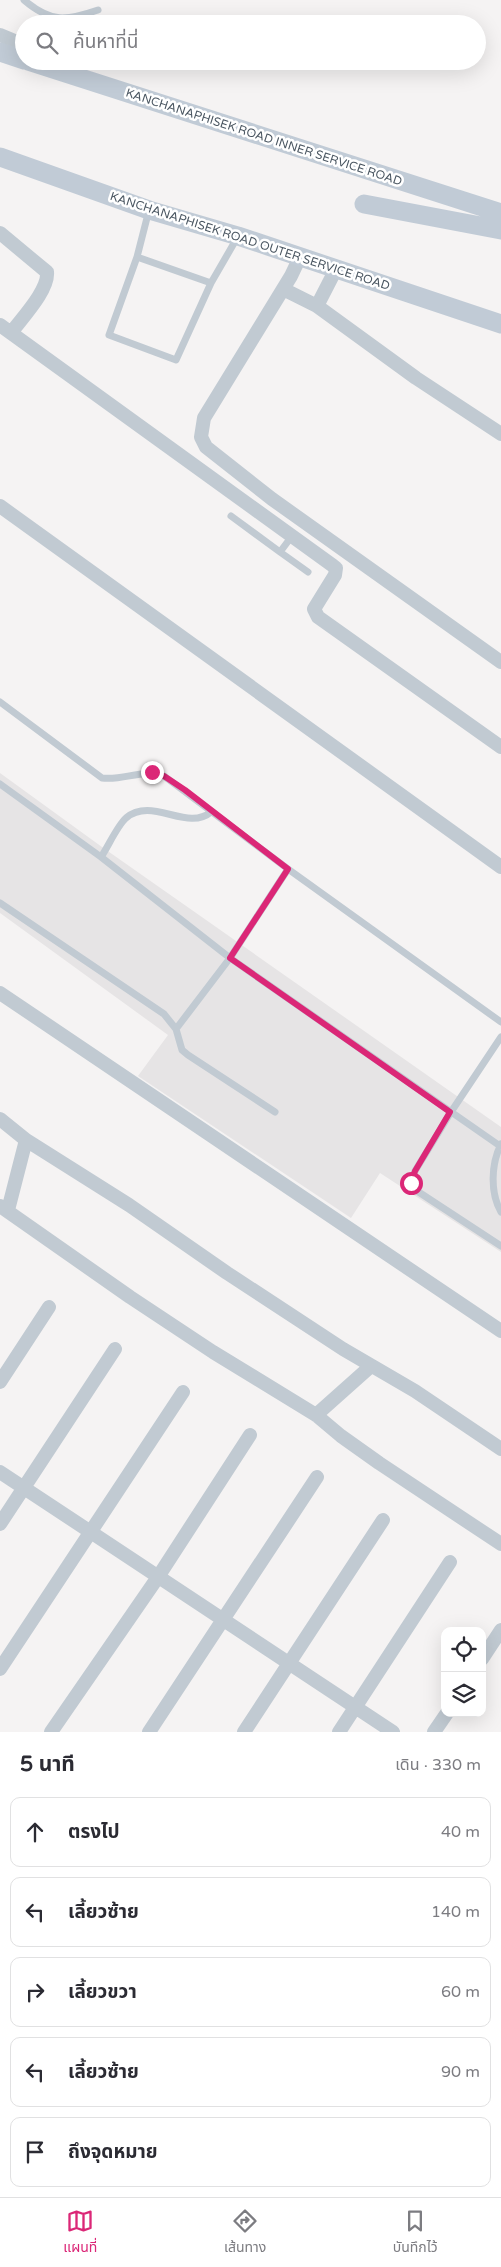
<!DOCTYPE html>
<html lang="th">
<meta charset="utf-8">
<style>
body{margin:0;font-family:"Varela Round","Noto Sans Thai",sans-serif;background:#f7f7f7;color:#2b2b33}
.controls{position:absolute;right:15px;bottom:15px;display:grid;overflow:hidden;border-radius:10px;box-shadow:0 5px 20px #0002}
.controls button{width:45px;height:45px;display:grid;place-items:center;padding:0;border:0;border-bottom:1px solid #e1e1e2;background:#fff;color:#2b2b33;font:25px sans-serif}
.stop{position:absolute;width:15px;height:15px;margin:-11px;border:4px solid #db2777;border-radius:50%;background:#fff}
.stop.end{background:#db2777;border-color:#fff;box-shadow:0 1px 5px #0008}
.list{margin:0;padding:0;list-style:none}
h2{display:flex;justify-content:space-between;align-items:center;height:65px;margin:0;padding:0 20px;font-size:21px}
h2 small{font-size:16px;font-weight:400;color:#7c7c81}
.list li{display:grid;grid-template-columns:32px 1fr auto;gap:15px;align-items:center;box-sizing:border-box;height:70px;margin:0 10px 10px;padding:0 10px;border:1px solid #e1e1e2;border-radius:10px}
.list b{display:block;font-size:19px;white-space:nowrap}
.list em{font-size:16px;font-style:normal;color:#7c7c81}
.icon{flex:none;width:28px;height:28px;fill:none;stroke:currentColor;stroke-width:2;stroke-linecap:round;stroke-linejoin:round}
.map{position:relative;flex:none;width:501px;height:1732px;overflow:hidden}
.search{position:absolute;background:#fff;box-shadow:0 5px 20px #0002;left:15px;right:15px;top:15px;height:55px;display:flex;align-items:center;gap:12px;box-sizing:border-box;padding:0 18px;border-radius:28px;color:#7c7c81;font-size:19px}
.sheet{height:465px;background:#fff}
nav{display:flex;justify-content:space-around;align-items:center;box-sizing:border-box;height:70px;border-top:1px solid #e1e1e2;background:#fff;font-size:14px;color:#7c7c81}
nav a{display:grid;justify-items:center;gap:2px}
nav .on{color:#db2777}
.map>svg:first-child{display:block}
.education{fill:#e6e4e5}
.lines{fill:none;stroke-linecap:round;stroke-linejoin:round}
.service{stroke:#c1cad2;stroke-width:7}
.minor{stroke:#c1cad2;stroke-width:14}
.secondary{stroke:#c1cbd6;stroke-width:19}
.route{stroke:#db2777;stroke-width:6}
.labels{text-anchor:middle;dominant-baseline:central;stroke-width:5;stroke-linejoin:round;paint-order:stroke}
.street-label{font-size:12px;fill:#4a5661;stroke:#fff}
</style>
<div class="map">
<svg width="501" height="1732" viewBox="0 0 501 1732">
<rect width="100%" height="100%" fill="#f5f3f3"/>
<path class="education" d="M0 773 102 847 501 1127V1252L380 1173 351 1218 138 1076 168 1035 0 913Z"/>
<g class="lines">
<path class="service" d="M24 0C51 23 66 21 98 10
M149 210 137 257 109 335 176 360 211 283 237 238
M137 257 211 283
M231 516 280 552
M292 536 280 552 308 572
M0 702 102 778C124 781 143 768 164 776L288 869 501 1022
M0 784 101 857 230 958 500 1146
M101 857C108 847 117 826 126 818 152 796 187 832 211 812
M0 903 164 1014 176 1029 230 958 288 869
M176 1029 182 1050 188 1055 275 1112
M501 1037 451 1112 415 1171 411 1183 414 1189 501 1246
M501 1144C491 1164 490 1193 501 1212"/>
<path class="minor" d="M0 35 24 45
M0 233 47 272C49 290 22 318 11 333
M300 257 291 276 204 418 201 437 206 447 272 499 501 662
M283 289 317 306 416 378 501 434
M317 306 336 269
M0 325 332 565 336 568 335 575 314 609 318 617 501 747
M0 506 501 867
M0 993 501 1331
M0 1119 26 1140 129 1205 227 1273 343 1349 415 1391 501 1449
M0 1206 130 1297 213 1352 316 1415 341 1436 379 1463 501 1544
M8 1210 26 1140
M0 1382 49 1307
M316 1415 371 1366
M0 1472 393 1732
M0 1524 115 1349
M482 1659 501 1630
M0 1669 183 1392
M51 1732 158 1577 250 1435
M149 1732 317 1477
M244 1732 383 1520
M339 1732 450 1562
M434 1732 447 1713"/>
<path class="secondary" d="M0 52 24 60
M28 61 501 213
M0 157 149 210 238 236 501 324
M364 204 501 230"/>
</g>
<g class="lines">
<path class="route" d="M152 772 164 776 185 790 288 869 230 958 450 1112 415 1171 411 1183"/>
</g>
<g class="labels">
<g class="street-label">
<text transform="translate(264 137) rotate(18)">KANCHANAPHISEK ROAD INNER SERVICE ROAD</text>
<text transform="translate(250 241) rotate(18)">KANCHANAPHISEK ROAD OUTER SERVICE ROAD</text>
</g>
</g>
</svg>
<div class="controls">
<button><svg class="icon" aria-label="locate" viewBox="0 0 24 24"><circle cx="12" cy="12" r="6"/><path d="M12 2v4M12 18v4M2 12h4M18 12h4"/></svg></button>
<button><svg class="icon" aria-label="layers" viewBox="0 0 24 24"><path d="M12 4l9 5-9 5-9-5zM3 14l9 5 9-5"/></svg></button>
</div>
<div class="stop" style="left:411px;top:1183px"></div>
<div class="stop end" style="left:152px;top:772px"></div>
<div class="search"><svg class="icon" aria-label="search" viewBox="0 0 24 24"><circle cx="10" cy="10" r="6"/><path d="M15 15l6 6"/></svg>ค้นหาที่นี่</div>
</div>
<section class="sheet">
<h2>5 นาที<small>เดิน · 330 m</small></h2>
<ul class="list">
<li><svg class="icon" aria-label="ahead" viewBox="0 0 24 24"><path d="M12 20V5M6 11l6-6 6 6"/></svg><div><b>ตรงไป</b></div><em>40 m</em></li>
<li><svg class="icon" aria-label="left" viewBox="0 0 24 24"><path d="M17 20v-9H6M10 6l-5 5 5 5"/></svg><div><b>เลี้ยวซ้าย</b></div><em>140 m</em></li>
<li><svg class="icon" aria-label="right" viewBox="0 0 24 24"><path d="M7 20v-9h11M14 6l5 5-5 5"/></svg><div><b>เลี้ยวขวา</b></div><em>60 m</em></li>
<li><svg class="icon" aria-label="left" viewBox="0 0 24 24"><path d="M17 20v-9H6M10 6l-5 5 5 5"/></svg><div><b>เลี้ยวซ้าย</b></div><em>90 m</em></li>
<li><svg class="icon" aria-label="arrive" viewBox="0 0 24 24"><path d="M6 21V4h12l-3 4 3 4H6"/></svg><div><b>ถึงจุดหมาย</b></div></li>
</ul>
</section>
<nav>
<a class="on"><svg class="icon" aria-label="map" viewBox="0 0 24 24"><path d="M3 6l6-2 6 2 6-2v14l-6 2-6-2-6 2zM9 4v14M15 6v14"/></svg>แผนที่</a>
<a><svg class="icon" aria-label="directions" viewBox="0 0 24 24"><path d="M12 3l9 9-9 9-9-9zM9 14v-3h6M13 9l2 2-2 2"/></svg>เส้นทาง</a>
<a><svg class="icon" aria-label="saved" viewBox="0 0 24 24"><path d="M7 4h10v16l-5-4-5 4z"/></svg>บันทึกไว้</a>
</nav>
